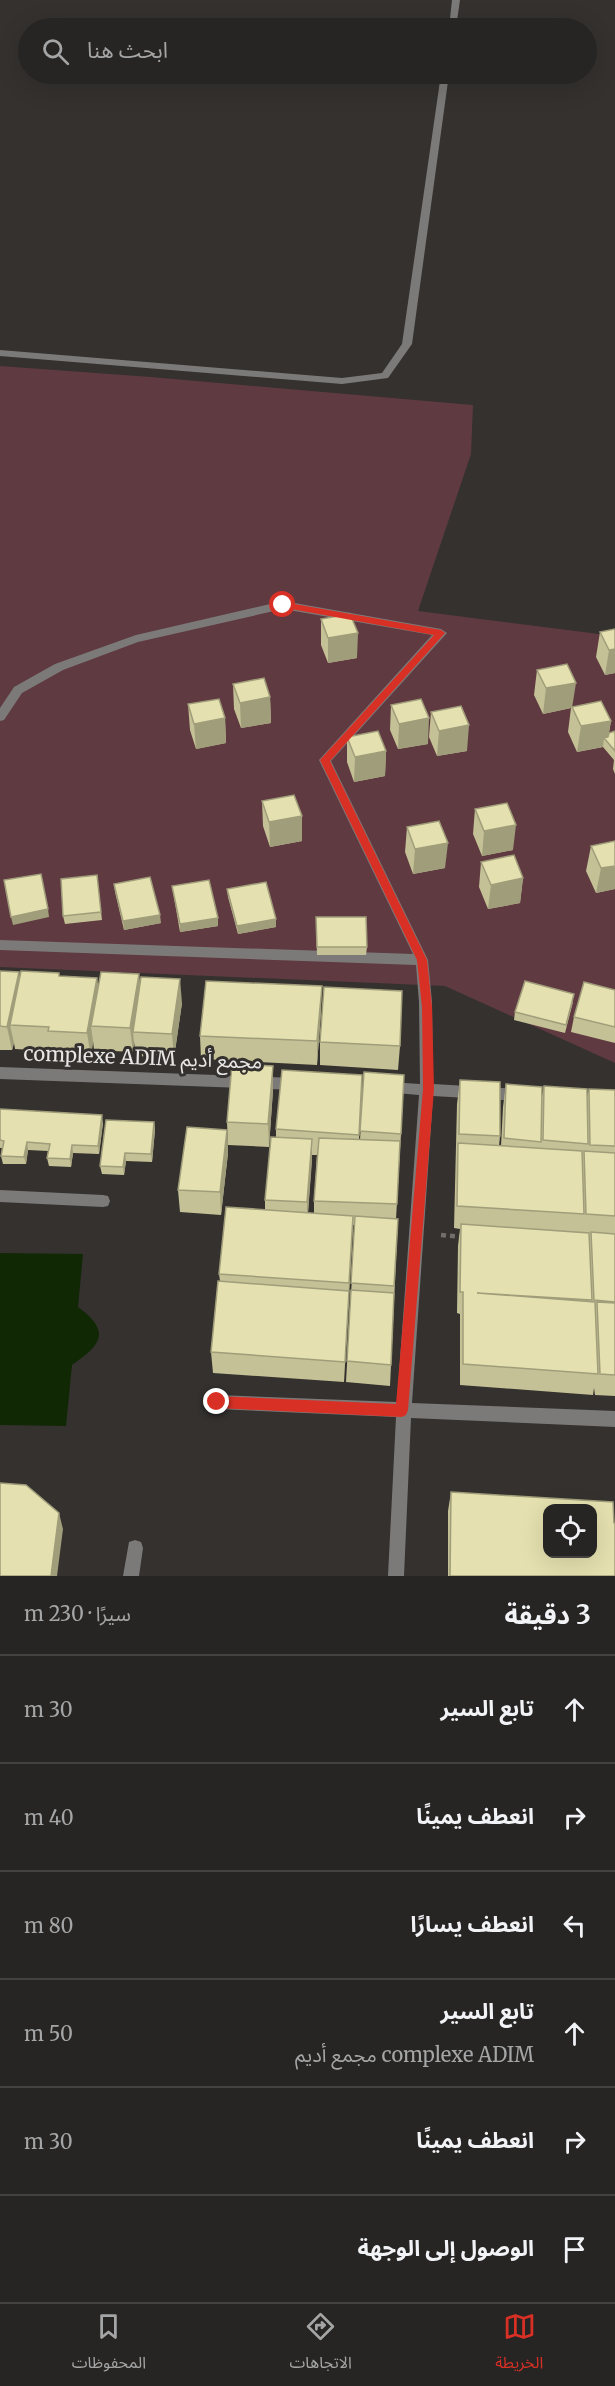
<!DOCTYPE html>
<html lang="ar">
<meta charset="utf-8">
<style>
body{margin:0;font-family:Merriweather,"Noto Sans Arabic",serif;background:#2f2d2b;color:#f1f3f6;direction:rtl}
.controls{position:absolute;right:18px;bottom:18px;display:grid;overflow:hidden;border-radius:12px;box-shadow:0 6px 24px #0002}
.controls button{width:54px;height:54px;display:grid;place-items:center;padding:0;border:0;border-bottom:2px solid #434241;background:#272523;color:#f1f3f6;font:30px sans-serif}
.stop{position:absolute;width:18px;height:18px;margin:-14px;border:4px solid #d93025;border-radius:50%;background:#fff}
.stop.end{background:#d93025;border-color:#fff;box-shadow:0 2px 6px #0008}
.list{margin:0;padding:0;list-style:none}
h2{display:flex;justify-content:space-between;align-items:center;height:78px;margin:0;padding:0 24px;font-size:26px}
h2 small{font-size:20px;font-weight:400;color:#a4a5a6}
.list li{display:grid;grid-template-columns:39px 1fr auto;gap:18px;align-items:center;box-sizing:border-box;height:108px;padding:0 24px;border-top:2px solid #434241}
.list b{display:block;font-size:22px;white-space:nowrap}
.list p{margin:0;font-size:20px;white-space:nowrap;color:#a4a5a6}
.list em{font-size:20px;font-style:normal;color:#a4a5a6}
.icon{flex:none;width:33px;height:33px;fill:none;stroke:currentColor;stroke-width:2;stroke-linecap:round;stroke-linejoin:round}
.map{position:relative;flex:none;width:615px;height:1576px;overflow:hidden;direction:ltr}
.search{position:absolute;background:#272523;box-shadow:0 6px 24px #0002;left:18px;right:18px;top:18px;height:66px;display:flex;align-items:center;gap:15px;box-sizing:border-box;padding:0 21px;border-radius:33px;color:#a4a5a6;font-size:22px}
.sheet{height:726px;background:#272523}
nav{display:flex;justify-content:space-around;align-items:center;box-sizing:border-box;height:84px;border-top:2px solid #434241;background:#272523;font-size:16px;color:#a4a5a6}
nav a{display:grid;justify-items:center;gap:3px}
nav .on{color:#d93025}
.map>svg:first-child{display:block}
.green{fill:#5f3a41}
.water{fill:#112805}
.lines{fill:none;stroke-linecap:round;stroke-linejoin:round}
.path{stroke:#716e6d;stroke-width:4.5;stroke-dasharray:5 4;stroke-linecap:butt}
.lane{fill:#7c7a79;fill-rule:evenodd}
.street{fill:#7c7a79;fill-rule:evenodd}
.wall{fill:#c4c196;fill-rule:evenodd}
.shaded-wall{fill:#a09d7a}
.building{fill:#e4e0af;stroke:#a09d7a;stroke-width:1.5;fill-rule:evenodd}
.route{fill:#d93025}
.labels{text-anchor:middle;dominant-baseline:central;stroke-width:6;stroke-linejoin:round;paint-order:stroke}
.street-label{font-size:20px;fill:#e9e7e6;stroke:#34312f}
</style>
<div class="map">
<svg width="615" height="1576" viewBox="0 0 615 1576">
<rect width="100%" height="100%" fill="#34312f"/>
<path class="green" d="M0 366 151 377 473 405 471 454 418 611 615 636V1063L445 986 0 967Z"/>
<path class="water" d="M0 1253 83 1254 78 1307C111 1331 102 1345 72 1365L66 1426 0 1425Z"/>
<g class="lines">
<path class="path" d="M441 1235 464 1237"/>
<path class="lane" d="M283 601 441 629 447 633 331 761 428 960 432 1002 433 1084 521 1089 526 1091 528 1095 526 1099 521 1101 433 1096 412 1403 615 1411V1427L411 1418 404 1576H388L396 1417 217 1409 211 1407 209 1402 211 1397 217 1395 397 1402 419 1095 384 1092 382 1088 384 1084 389 1082 420 1084 419 1002 416 965 0 950V940L413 954 319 760 432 635 283 609 138 642 63 670 22 693 4 720 0 721V708L14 687 55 664 136 635Z
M0 1067 296 1078 301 1080 303 1084 301 1088 296 1090 0 1079Z
M0 1190 103 1195 108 1196 110 1201 108 1206 103 1207 0 1202Z
M135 1540 141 1542 143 1548 139 1576H123L129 1542Z"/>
<path class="street" d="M452 0H460L456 28H449Z
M441 74H449L412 344 388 378 342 384 0 356V350L342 378 382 373 402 344Z"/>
</g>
<path class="wall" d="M321 619 357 658 328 663 321 645Z
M615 629V673L605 675 596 657 600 632Z
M537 670 572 707 611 721 609 733 615 731V774L613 769 614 760 603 747 577 752 568 732 571 708 543 714 534 695Z
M233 684 270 697 271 723 241 728 234 709Z
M188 704 225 718 226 743 196 749 190 730Z
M391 705 428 744 398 749 390 730Z
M431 712 467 751 437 756 429 737Z
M347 737 386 751 385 776 354 782 347 762Z
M262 801 302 816V841L270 847 263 826Z
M475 809 513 850 482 856 473 834Z
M407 827 445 868 413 874 405 852Z
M615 841V889L596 893 586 871 591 846Z
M481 862 523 878 520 903 488 909 479 887Z
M97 875 102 920 65 924 63 916Z
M114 884 161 923 124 930 115 892Z
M172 886 218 918V926L180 932Z
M227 889 276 919V927L238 934 228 897Z
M316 917 367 947 366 955H317Z
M0 971 20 977 60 976 97 978 98 987 139 974 140 986 182 1003 174 1058 136 1056 134 1042 133 1052 94 1050 93 1041 91 1057 52 1054V1051L15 1049 14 1043 12 1050H0Z
M615 990V1043L571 1032 574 1017Z
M573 1002 565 1033 514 1020 515 1012Z
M321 1011 317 1065 201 1059 200 1036Z
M320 1042 400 1046 398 1070 320 1065Z
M273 1066V1090L269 1147 228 1145 227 1122Z
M364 1072 401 1134 396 1219H398L390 1386 346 1382 355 1225H353L344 1382 213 1373 211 1352 220 1281 219 1274 265 1210V1200L276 1137V1129L362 1075 359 1140H360ZM312 1155H317L314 1201V1214L308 1213Z
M460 1080 500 1136 499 1146H501L503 1107 506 1084 542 1096 544 1086 587 1097 589 1089 615 1090V1396L595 1395 594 1388 593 1395 460 1385V1314L457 1313 458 1246 460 1229 454 1228 457 1104Z
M0 1109 103 1123 99 1154 73 1153 71 1167 49 1166 47 1158 48 1151 28 1150 26 1164H3L1 1156 2 1148H0Z
M154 1122 155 1130 152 1162 126 1161 124 1175 102 1174 100 1166Z
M227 1130 228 1153 221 1215 180 1212 178 1190Z
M451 1492 614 1523 615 1576H448V1511Z"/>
<path class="shaded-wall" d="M358 633 357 658 328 663V638Z
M615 649V673L605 675 609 650Z
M576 683 572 708V707L571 708 543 714 546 688Z
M270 697 271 723 241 728 240 703Z
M225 718 226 743 196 749 194 724Z
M429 718 428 744 398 749 399 724Z
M611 721 607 742 604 738 603 747 577 752 581 726Z
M469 725 467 751 437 756 439 731Z
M386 751 385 776 354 782 355 757Z
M302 816V841L270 847 269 822Z
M516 825 513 850 482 856 484 831Z
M448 843 445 868 413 874 415 849Z
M615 866V889L596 893 601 868Z
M523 878 520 903 488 909 491 885Z
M48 909 49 917 13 925 11 917Z
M160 915 161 923 124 930 123 921Z
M218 918V926L180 932V924Z
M276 919V927L238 934 237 926Z
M19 972 24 997 10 1025 14 1043 12 1050 7 1027Z
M139 974 141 998 133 1032 134 1042 133 1052 130 1028Z
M97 978 100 1002 91 1026 93 1041 91 1057 87 1033Z
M180 979 182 1003 174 1058 172 1034Z
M322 986 321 1011 317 1065V1041Z
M273 1066V1090L269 1147 268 1124Z
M102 1115 103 1123 99 1154 98 1146Z
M154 1122 155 1130 152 1162 151 1154Z
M227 1130 228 1153 221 1215 220 1192Z
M312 1139V1162L307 1225V1202Z
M27 1142 28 1150 26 1164 24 1157Z
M72 1145 73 1153 71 1167 70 1159Z
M125 1153 126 1161 124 1175 123 1167Z
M353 1216 352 1239 344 1382 349 1283Z
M59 1513 63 1529 57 1576H51Z"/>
<path class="building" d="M350 614 358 633 328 638 321 619Z
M615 629V649L609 650 600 632Z
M567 664 576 683 546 688 537 670Z
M264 678 270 697 240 703 233 684Z
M219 699 225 718 194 724 188 704Z
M421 699 429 718 399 724 391 705Z
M601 701 611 721 581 726 572 707Z
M461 706 469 725 439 731 431 712Z
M378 731 386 751 355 757 347 737Z
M615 731V751L604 738 608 737 609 733Z
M294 795 302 816 269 822 262 801Z
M507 803 516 825 484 831 475 809Z
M439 821 448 843 415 849 407 827Z
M615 841V866L601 868 591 846Z
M514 855 523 878 491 885 481 862Z
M41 874 48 909 11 917 4 880Z
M97 875 101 912 63 916 61 879Z
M150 877 160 915 123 921 114 884Z
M209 880 218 918 180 924 172 886Z
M266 882 276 919 237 926 227 889Z
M316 917H366L367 947H317Z
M0 971 19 972 7 1027 0 1026Z
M21 971 59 973V976L97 978 87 1033 48 1031 49 1027 10 1025Z
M101 972 139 974 130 1028 91 1026Z
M141 977 180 979 172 1034 133 1032Z
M206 981 322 986 317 1041 200 1036Z
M525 981 574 994 566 1025 515 1012Z
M584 982 615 990V1027L574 1017Z
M324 987 402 991 400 1046 320 1042Z
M232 1064 273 1066 268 1124 227 1122Z
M282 1070 362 1075 359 1135 276 1129Z
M364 1072 404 1075 401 1134 360 1131Z
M460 1080 500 1082V1136L459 1134Z
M506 1084 542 1087 541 1142 504 1138Z
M544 1086 587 1089 588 1144 543 1140Z
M589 1089 615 1090V1146L590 1145Z
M0 1109 102 1115 98 1146 72 1145 70 1159 47 1158 50 1144 27 1142 24 1157 1 1156 4 1141 0 1140Z
M106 1120 154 1122 151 1154 125 1153 123 1167 100 1166Z
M187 1127 227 1130 220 1192 178 1190Z
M271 1137 312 1139 307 1202 265 1200Z
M319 1138 400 1141 397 1204 314 1201Z
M458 1143 582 1151 584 1214 457 1206Z
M584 1151 615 1153V1216L586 1214Z
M226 1207 353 1216 349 1283 219 1274Z
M355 1216 398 1219 394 1286 351 1283Z
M461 1224 589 1233 592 1300 477 1293 595 1302 598 1374 463 1364V1292H460Z
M591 1232 615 1234V1302L594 1300Z
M218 1281 349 1291 345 1362 211 1352Z
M351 1290 394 1293 391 1365 347 1361Z
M597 1302 615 1303V1375L600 1374Z
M0 1483 26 1485 59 1513 51 1576H0Z
M451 1492 613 1502 614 1523H615V1576H450ZM548 1509H592V1554H548Z"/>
<path class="route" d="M283 602 441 630 445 633 330 761 427 960 432 1007 434 1089 408 1410 406 1415 402 1417 217 1408 213 1407 211 1402 213 1398 217 1396 396 1404 423 1089 422 1007 417 960 320 760 434 635 280 607V603Z"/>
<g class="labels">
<g class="street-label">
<text transform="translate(143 1057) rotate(2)">complexe ADIM مجمع أديم</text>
</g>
</g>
</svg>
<div class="controls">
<button><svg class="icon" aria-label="locate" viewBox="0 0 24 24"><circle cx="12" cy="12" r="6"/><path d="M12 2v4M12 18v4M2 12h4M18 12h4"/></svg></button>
</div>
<div class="stop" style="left:283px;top:605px"></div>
<div class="stop end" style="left:217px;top:1402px"></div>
<div class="search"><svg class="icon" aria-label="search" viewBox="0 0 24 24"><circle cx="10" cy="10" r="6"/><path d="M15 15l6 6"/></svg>ابحث هنا</div>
</div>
<section class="sheet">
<h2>3 دقيقة<small>سيرًا · 230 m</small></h2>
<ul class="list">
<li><svg class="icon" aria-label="ahead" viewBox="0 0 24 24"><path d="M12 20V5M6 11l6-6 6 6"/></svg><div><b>تابع السير</b></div><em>30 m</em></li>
<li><svg class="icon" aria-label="right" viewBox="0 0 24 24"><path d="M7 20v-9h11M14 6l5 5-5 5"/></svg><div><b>انعطف يمينًا</b></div><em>40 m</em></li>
<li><svg class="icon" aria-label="left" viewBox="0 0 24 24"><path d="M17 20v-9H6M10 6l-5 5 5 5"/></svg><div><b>انعطف يسارًا</b></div><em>80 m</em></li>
<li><svg class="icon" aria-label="ahead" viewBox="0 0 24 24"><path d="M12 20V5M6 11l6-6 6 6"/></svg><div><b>تابع السير</b><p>complexe ADIM مجمع أديم</p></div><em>50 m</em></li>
<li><svg class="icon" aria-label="right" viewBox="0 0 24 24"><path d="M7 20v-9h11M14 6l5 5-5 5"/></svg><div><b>انعطف يمينًا</b></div><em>30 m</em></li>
<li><svg class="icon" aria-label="arrive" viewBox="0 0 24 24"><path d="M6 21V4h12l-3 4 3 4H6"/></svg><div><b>الوصول إلى الوجهة</b></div></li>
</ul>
</section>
<nav>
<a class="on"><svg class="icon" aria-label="map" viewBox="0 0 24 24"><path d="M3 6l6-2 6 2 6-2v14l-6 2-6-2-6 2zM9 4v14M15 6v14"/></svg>الخريطة</a>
<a><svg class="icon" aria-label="directions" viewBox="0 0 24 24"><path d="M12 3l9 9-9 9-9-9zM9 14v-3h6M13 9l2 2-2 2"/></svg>الاتجاهات</a>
<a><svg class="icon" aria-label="saved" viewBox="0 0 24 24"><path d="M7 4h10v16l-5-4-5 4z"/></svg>المحفوظات</a>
</nav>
